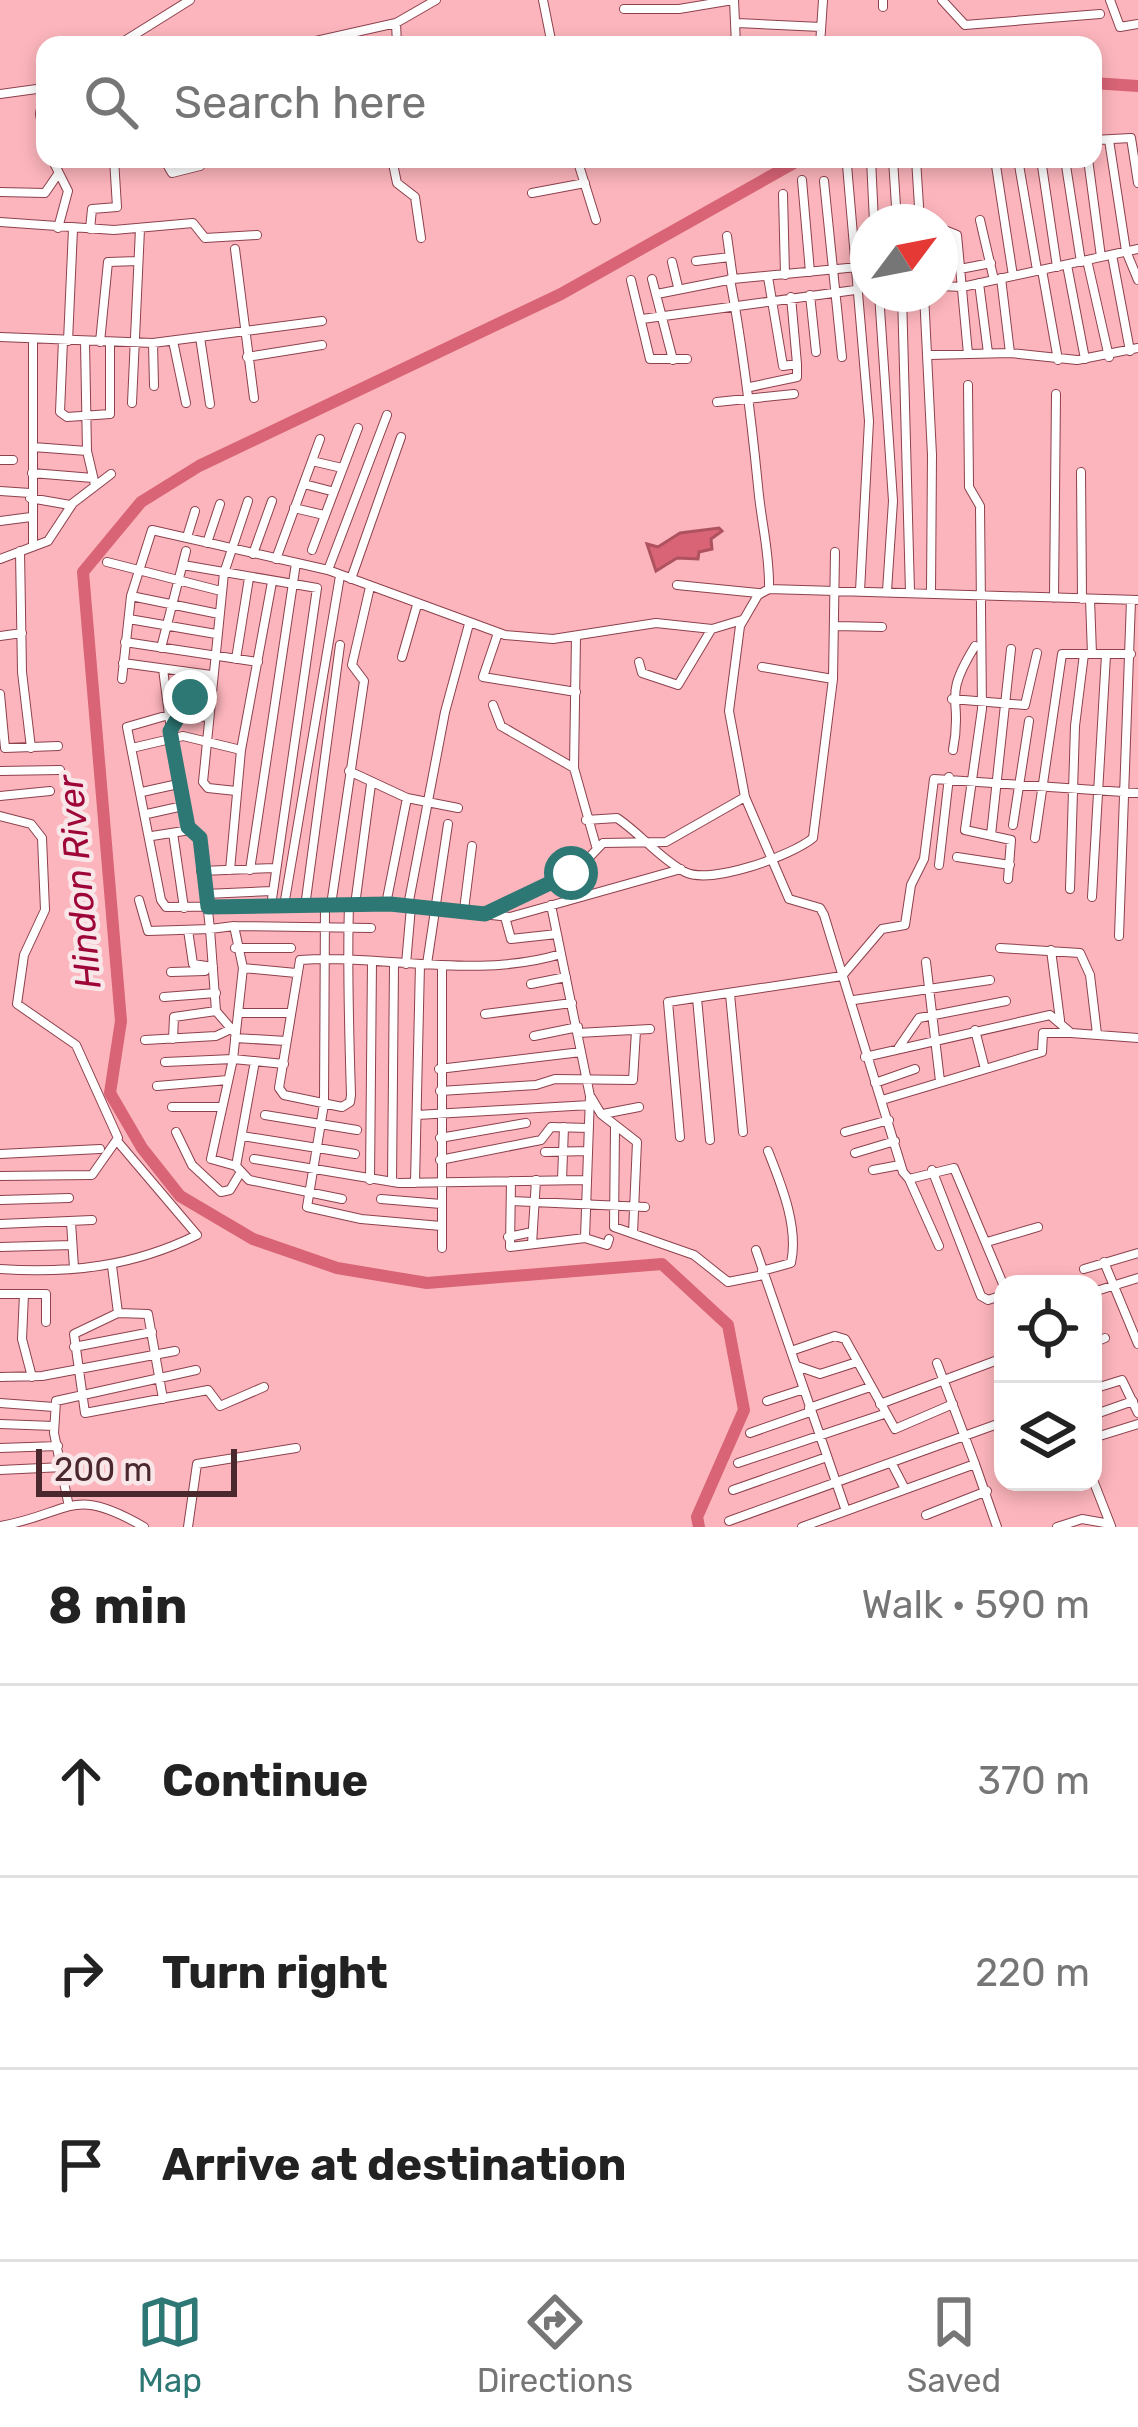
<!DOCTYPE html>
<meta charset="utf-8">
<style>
body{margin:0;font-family:Rubik,sans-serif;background:#f2f2f2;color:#222}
.controls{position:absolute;right:36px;bottom:36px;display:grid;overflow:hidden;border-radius:24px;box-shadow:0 6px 18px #0003}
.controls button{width:108px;height:108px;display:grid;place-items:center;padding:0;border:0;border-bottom:3px solid #e0e0e0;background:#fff;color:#222;font:60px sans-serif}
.compass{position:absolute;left:850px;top:204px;width:108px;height:108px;border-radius:50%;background:#fff;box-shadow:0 6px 18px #0003;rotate:58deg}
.scale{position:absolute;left:36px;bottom:30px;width:201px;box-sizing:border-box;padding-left:12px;border:6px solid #4b282d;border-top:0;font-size:33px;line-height:42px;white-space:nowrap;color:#4b282d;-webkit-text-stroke:9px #f9e6e8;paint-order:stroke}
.stop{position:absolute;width:36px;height:36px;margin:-27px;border:9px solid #2d7774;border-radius:50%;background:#fff}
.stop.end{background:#2d7774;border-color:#fff;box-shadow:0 3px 12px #0008}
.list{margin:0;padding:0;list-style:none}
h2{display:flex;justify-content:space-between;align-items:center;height:156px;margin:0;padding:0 48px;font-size:51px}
h2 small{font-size:39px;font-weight:400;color:#767676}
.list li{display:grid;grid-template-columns:78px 1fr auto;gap:36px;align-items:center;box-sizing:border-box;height:192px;padding:0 48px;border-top:3px solid #e0e0e0}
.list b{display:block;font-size:45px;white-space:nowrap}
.list em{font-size:39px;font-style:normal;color:#767676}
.icon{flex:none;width:66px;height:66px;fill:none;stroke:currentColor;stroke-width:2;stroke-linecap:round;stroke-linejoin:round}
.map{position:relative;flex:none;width:1138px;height:1527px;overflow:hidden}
.search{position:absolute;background:#fff;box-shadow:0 6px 18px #0003;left:36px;right:36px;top:36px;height:132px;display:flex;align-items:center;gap:30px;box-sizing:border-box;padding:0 42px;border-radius:24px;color:#767676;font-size:45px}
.sheet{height:732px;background:#fff}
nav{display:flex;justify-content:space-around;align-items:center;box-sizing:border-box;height:168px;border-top:3px solid #e0e0e0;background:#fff;font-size:33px;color:#767676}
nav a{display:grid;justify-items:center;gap:6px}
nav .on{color:#2d7774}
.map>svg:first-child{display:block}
.water{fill:#d86476;stroke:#ae5260;stroke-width:3}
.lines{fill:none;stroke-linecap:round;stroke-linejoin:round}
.river{stroke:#d86476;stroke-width:12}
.street-casing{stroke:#8d414d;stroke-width:10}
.street{stroke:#fff;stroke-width:8}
.route{stroke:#2d7774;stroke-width:15}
.labels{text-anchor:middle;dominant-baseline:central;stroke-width:9;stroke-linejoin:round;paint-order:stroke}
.water-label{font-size:36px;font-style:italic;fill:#9e0639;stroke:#f9e6e8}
</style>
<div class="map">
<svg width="1138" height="1527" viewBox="0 0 1138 1527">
<rect width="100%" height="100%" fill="#fcb5bc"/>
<path class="water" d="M719 528 722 531 711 539 712 549 699 552 698 559 677 558 656 571 647 544 658 547 680 533Z"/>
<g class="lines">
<path class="river" d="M1093 83 1138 86
M699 1527 697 1517 744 1410 728 1325 662 1264 427 1283 337 1268 253 1239 180 1196 142 1148 110 1093 121 1021 83 572 141 502 199 466 561 294 801 159"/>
<defs>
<path id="street" d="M543 0 552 45
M734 0 736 45
M942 0 965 25 1100 14
M1110 0 1120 27 1138 24
M883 7V0
M624 9H679L733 0
M396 23 397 45
M737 23 821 27
M118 45 190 0
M298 45 396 23 436 0
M820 45 823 0
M45 87 40 114 45 143
M0 94 44 88
M1093 140 1131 138 1138 183
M1109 140 1126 251 1138 280
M52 159 68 191 58 228
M164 159 172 173 200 166
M392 159 397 183 415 197 421 238
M577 159 596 220
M871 159 874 222
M893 159 897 222
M916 159 920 222
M995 159 1013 276
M1018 159 1037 270
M1041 159 1057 267
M1065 159 1081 262
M1088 159 1101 257
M847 165 869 421 860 591
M802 180 810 272
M824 181 842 357
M0 192 45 193 58 174
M532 193 585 183
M783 194 785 275
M980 220 994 280
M0 222 114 230 193 223 205 238 257 235
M90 229 92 209 117 207 114 159
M942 229 957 235 968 354
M727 236 733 279
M235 249 254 398
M1112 255 1130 351
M1087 260 1109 357
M696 261 730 257
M672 262 678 287
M1067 265 1085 359
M960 269 991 263
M1042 270 1058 360
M768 277 783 366 797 364 791 297
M1001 278 1010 353
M652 279 673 360
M730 279C743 348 751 416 758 486 761 522 770 553 769 589
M631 280 650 359H687
M979 283 988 353
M940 286 962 287 1138 249
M657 294 733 279 868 266
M879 294 893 501 887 591
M902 294 910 592
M924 294 932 455 931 593
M810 295 816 352
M642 319 855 290
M0 337 153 343 322 321
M200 337 210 404
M63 340 60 412 67 417 110 414V343
M68 341 73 229
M173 341 186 403
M85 342 87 451 95 485
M100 342 108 262 138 261
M153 343 154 386
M929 355 1010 353 1077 360 1138 348
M247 357 322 345
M968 385 969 487 980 506 982 709 965 830 1011 840 1008 879
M750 387 797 377V364
M717 402 794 394
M132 403 140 229
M33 447 87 451
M0 460H13
M312 461 342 468
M1081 472 1082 599
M32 473 93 478
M304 484 331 491
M0 491 30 493
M30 498 70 505
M294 508 324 515
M0 521 31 517
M187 537 195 511
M207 543 220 504
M33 546V339
M312 550 358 428
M20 551 22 672 31 748
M253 554 272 501
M0 559 48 541 73 503 111 474
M276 559 320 439
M107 562 221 591
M183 565 317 588 271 906 166 907 161 900 127 727 172 714 207 717
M328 570 387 415
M351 579 401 437
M677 585 758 593
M131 596 219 614
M1054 598 1056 394
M1090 599 1092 654
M129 619 216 634
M836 626 882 627
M498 633 483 677 576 692
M0 636 22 633
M576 636 574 768 596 846
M125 642 258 662
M161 648 186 551
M402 657 417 605
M236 659 249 578
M639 662 642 673 678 685 711 630
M123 663 211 675
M762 667 833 679
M122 679 131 596 152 530 328 570 505 635 553 639 656 623 712 629 742 620
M0 694 5 748 58 746
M952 699 1025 705 1037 653
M493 705 501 726 574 768
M170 730 191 697H208
M132 748 183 736 241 750
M953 750C964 695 940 703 975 646
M0 771 60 770
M349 771 407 798 458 808
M236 791 208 788 203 782 224 573 248 501
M142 792 178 784
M0 796 50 791
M147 814 183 806
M0 816 31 824 42 838 45 910 24 955 17 1004 76 1045 118 1138 92 1175 0 1176
M586 820 617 818C641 834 659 858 685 872 711 885 791 856 813 838L833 679 835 552
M1013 825 1029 721
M173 833 184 908
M991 835 1011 649
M152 836 190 830
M1035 838 1062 654H1131
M957 857 1010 865
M939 865 949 777
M230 870 241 750 272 582
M250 870 296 563
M201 871 274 868
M1070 889 1075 726 1084 654
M205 894 272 891
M1092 897 1106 655
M139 900 148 931 210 929 200 839 188 827 178 784 163 669
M386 904 407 798
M325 905 324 1104 307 1207 361 1219 441 1226
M331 905 364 681 352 665 370 587
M349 905C347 968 349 1032 351 1095L350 1102 342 1107 284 1095 279 1088 300 960C386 954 475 980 561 954
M355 905 371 784
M271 906H284L340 576
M284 906 390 904 510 917 681 869
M408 906 445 712 469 624
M305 907 340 645
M464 910 472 846
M487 913 578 869 603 843 666 842 745 797
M505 917 511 939 557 934
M234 926 371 928
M188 930 193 964 213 967
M1119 936 1131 600
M235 948H291
M1000 948 1080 953 1090 975 1097 1034
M1051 950 1060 1020
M926 962 940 1081
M406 964 411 907
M427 964 448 824
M243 968 233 1059 211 1159 236 1166 255 1061
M171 972 205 971
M531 984 566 977
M730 994 743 1132
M164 997 216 993
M697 998 710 1140
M854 1000 990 980
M239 1013H290
M485 1014 572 1003
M975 1030 985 1069
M234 1032 216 1011 210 929 234 926 243 968 296 973
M578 1033 650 1029
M534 1036 578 1027
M235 1038 286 1041
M173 1039 174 1017 216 1011
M145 1040 216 1036 231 1029
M899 1047 919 1018 1006 1001
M865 1057 1050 1015 1071 1033 1138 1038
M165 1062 233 1059 284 1064
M439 1069 581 1052
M875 1083 915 1069
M157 1086 228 1080
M440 1091 536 1085 555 1079 633 1080 636 1031
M591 1097 601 1114 637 1142 633 1233
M882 1100 1042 1052 1043 1033H1069
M172 1107H221
M603 1114 639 1107
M265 1115 357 1130
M417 1115 590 1105
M615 1127 614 1227 694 1255 728 1282 764 1275
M176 1132 192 1165 221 1192 230 1190 239 1175
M845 1132 889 1120
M242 1136 355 1154
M680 1137 668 1002 842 976 882 929 905 925 911 885 924 859 934 779 1138 793
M440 1138 526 1123
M545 1152 588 1151
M855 1153 895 1141
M0 1154 100 1149
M254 1159 399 1183 586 1180
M440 1160 541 1140 551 1127 589 1128
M236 1166 249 1180 342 1199
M873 1170 900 1165
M932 1170 981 1296 988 1300 1003 1295
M909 1179 939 1246
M370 1180 372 961
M562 1180 564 1127
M511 1181 510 1247 585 1238 590 1096 551 905
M392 1182 394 965
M415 1183 420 964
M381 1199 441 1204
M0 1200 69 1198
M511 1201 645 1207
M71 1222 74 1268
M0 1224 92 1220
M508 1237 532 1232
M585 1238 607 1245 609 1239
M987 1242 1038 1227
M532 1244 536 1180
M0 1247 72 1245
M442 1248V965
M756 1250 846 1511
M1104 1262 1138 1344
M112 1266 118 1313 148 1314 163 1399
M0 1269C71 1274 134 1266 197 1235L118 1142
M1084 1269 1138 1253
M762 1271 791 1263C799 1227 781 1184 768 1151
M1003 1284 954 1168 909 1179 903 1172 824 915 820 908 789 899 745 797 729 711 740 626 758 595 769 589 1138 600
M1093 1292 1138 1278
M0 1294H46V1322
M24 1294 22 1339 32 1377
M118 1313 74 1334 85 1413 208 1390 220 1406 264 1387
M1093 1343 1105 1338
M74 1347 152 1332
M791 1351 835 1336 845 1339 895 1429 953 1404
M797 1366 820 1374 857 1362
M0 1377 42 1376 175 1351
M1093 1389 1122 1380 1138 1413
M767 1401 801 1390
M0 1403 54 1407
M880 1404 1003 1358
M809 1408 870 1387
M1093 1415 1133 1401
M0 1424 54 1426
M750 1433 810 1412
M1093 1438 1138 1424
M0 1448 58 1446
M738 1463 884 1414
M892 1464 905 1489
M975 1464 997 1527
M0 1470 63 1467
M1093 1480 1111 1526
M733 1490 827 1457
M68 1502 54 1433 56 1401 196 1370
M926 1515 987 1491
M729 1521 1003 1422
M0 1526C71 1514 70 1484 144 1527
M188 1527 197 1464 296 1448
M802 1527 975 1464 937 1363
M1057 1527 1082 1519 1110 1524"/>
</defs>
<use href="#street" class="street-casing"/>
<use href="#street" class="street"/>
</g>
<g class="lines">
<path class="route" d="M190 697 170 731 188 827 200 838 208 907 390 904 485 914 571 873"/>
</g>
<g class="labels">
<g class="water-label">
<text transform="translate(79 882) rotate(-95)">Hindon River</text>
</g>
</g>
</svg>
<div class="controls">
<button><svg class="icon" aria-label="locate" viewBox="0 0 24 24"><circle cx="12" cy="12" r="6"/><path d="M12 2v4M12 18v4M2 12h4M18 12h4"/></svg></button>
<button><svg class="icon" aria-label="layers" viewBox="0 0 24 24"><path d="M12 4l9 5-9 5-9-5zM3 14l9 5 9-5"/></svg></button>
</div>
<svg class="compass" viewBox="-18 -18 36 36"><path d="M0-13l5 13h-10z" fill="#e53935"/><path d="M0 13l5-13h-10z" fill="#767676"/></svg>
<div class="scale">200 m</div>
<div class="stop" style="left:571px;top:873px"></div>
<div class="stop end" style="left:190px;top:697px"></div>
<div class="search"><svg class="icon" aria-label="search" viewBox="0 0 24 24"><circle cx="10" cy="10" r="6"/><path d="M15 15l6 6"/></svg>Search here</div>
</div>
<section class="sheet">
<h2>8 min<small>Walk · 590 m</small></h2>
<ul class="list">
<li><svg class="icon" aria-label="ahead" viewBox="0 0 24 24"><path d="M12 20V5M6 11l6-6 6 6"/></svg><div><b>Continue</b></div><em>370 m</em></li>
<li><svg class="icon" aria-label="right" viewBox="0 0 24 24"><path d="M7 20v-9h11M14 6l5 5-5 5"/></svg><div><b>Turn right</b></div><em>220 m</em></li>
<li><svg class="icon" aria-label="arrive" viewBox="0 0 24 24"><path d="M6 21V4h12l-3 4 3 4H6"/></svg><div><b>Arrive at destination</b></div></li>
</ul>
</section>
<nav>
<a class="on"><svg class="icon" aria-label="map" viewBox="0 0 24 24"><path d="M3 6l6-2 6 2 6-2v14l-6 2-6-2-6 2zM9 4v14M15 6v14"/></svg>Map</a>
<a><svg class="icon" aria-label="directions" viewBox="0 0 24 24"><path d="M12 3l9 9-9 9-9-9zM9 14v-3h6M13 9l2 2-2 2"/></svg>Directions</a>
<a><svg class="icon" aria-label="saved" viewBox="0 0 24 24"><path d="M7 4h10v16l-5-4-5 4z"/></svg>Saved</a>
</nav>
